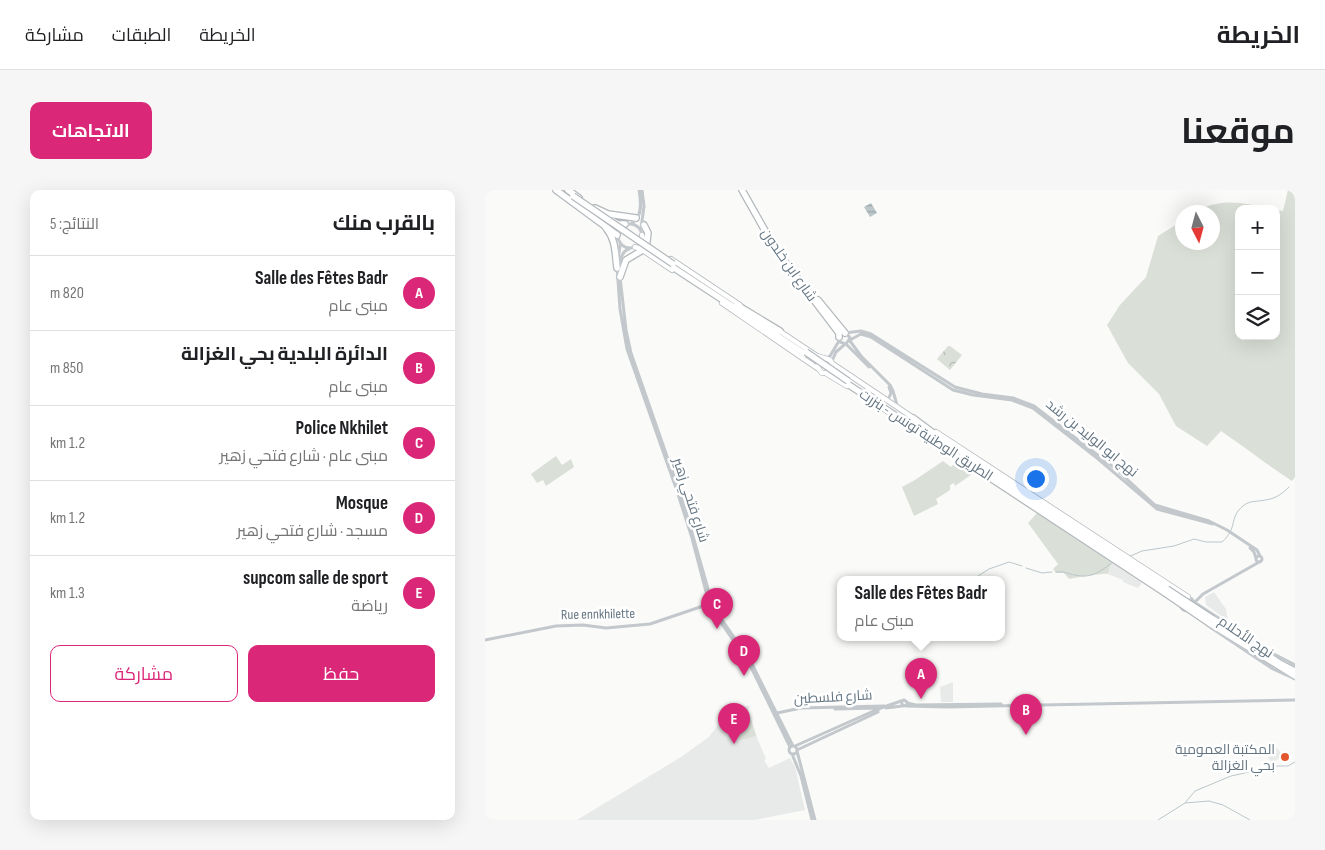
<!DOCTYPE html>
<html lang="ar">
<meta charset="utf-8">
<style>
body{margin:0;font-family:"Sofia Sans Condensed",Cairo,sans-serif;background:#f6f6f6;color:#202124;direction:rtl}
.controls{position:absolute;right:15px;top:15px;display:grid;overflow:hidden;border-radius:10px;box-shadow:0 5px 20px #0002}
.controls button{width:45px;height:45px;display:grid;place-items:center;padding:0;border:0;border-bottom:1px solid #e0e0e0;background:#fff;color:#202124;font:25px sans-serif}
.compass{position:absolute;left:690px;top:15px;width:45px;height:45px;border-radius:50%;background:#fff;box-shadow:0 5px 20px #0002;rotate:174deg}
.you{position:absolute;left:550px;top:288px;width:18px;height:18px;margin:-12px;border:4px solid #fff;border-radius:50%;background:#1a73e8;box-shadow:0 0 0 8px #1a73e833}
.badge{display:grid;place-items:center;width:32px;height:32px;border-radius:50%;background:#db2777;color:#fff;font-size:16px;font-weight:700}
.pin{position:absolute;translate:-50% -41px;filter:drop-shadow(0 1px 2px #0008)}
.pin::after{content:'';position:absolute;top:26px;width:18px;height:15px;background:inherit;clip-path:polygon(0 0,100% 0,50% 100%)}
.popup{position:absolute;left:352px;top:386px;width:168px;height:65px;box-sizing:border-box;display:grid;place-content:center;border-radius:10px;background:#fff;filter:drop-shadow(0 1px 4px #0005);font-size:16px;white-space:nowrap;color:#757577}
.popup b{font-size:19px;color:#202124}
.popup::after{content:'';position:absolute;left:50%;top:100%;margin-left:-10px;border:10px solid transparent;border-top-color:#fff}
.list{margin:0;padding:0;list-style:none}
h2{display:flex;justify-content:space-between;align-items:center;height:65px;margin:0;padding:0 20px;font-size:21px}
h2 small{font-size:16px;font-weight:400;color:#757577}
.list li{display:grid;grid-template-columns:32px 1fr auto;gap:15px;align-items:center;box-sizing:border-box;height:75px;padding:0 20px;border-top:1px solid #e0e0e0}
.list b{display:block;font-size:19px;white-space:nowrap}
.list p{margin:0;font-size:16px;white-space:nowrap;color:#757577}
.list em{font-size:16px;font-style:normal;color:#757577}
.actions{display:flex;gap:10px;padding:15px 20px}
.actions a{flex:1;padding:11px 0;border:1px solid #db2777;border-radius:10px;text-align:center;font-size:18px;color:#db2777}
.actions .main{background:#db2777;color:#fff}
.icon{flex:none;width:28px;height:28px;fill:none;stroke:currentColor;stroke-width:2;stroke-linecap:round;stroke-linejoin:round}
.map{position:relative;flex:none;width:810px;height:630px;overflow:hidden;direction:ltr;border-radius:10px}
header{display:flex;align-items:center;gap:30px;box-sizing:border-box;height:70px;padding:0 25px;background:#fff;border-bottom:1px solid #e0e0e0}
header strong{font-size:24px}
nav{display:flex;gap:28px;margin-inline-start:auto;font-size:18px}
.intro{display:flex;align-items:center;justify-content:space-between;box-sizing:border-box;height:120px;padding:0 30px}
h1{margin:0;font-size:35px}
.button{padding:12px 22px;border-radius:10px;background:#db2777;color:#fff;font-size:18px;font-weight:700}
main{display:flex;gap:30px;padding:0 30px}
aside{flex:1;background:#fff;border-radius:10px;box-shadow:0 5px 20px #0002}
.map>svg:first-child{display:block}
.built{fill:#e8e9e9}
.grass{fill:#dadfd7}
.park{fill:url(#park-crowns)}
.water{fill:url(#water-rules)}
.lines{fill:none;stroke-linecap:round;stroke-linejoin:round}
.stream{stroke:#bbc7cb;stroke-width:1}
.major-casing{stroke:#b5babe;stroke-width:6}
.highway-casing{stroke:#b4b9bd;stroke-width:8}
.minor{stroke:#c3c8cc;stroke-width:3}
.major{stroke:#fff;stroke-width:4.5}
.highway{stroke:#fff;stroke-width:5.5}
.highway-bridge-casing{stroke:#b4b9bd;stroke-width:8;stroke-linecap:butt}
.highway-bridge{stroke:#fff;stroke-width:5.5}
.poi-dot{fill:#e4572e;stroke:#fff;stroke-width:2}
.labels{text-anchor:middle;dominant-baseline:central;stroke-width:5;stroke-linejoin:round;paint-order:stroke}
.street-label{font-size:14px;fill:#657683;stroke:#fff}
.poi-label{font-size:14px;fill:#657683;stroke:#fff;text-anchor:end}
</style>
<header>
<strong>الخريطة</strong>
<nav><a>الخريطة</a><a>الطبقات</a><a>مشاركة</a></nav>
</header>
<div class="intro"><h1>موقعنا</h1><a class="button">الاتجاهات</a></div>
<main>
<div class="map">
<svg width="810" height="630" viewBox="0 0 810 630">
<defs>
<pattern id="park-crowns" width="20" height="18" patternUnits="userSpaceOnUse" patternTransform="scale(1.25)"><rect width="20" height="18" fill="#dadfd7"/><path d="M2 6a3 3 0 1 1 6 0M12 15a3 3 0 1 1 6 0" fill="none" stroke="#b4b9b4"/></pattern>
<pattern id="water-rules" width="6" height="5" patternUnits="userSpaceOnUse" patternTransform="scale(1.25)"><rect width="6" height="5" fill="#bbc7cb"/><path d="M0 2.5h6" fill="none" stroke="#9ca6aa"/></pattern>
</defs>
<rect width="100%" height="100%" fill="#fafaf8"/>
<path class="built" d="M626 372 657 393 653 398 638 392V390L623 384Z
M729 402 741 419 743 431 721 415 720 407Z
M468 492V512H456L455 497Z
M265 516 263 519 273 550 281 569 279 570 284 578 305 568 310 577 320 620 270 630H92L196 567 224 547 243 521 247 519 246 517Z
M789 555 798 565 787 574 782 565Z"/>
<path class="grass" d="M803 0H810V287L807 291C782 275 760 257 736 241L722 256 691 236 674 204 643 173 622 135 635 115 661 87 673 46 697 31 698 52H728V22H711C736 7 759 13 786 19H754V146H791V20L798 21Z
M71 266 77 275 86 269 89 277 61 296 58 290 52 293 46 284Z
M458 271 466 277 472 271 490 282 470 296 469 293 465 295V300L451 309 453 314 429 326 417 297 430 290Z
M552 323 626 372 623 384C617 383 591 388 584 389L579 383H571L568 379 573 374 543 333Z
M262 518 271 546 255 550 247 523Z"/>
<path class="park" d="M463 156H465L477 165 465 180 452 169Z"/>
<path class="water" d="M386 13 392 23 385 27 379 17Z"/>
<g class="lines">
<path class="stream" d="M643 367 657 361 689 356 709 349 721 352H737C753 338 744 327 758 316 765 310 772 312 780 310 790 309 797 304 804 297
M541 378 557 383 567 382
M571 382C579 381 583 384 590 385 607 389 615 381 627 373
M490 388 504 379 524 372 537 376
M485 390 486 389
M700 613 710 601 746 586 792 576H803L810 572
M673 630 700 613 724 611 738 615 765 630"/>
<defs>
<path id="major" d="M157 45 158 50 163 54
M150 57 156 59 187 80
M186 69 255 115
M237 113 332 178
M293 140 332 166 345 170 348 175
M339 168 334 171 333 178 337 183H343
M348 174 430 229
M342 184 362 196
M451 242 703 407"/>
<path id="highway" d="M71 0 132 45
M83 0 94 8
M257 0 291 60 354 143V147
M110 18 123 24 151 28
M128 31 133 34H140
M159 35 163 43 162 51
M121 38C131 50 130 63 132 78
M186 76 320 164
M135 87 141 70 156 61
M333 110 360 143
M252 115 295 141
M361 193 680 403
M428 228 463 254
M465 255 481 265
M478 264 682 399
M728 429 796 474 810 481
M724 433 810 486"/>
</defs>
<use href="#major" class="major-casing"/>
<use href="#highway" class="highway-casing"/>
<path class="minor" d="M147 33C158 27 156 11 154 0
M133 46a12 12 0 1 1 24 0a12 12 0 1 1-24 0Z
M156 39 159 16 157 0
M133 71 135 55
M132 77 135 119 142 159 192 301 207 348 225 417 264 473 305 557
M135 81C135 73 135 62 144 59
M135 87 141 140 146 163 200 318 227 413 231 421 266 472 308 556
M360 143 376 141 386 144 470 197 497 204 528 208 549 216 632 280 670 315 724 331 742 340 772 360 775 366
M355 146V152L361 154 365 148 362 144
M365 150 376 144 386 147 468 200 488 205 527 210 548 218 612 268 672 319 728 334
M365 151 376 166 405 195 408 201 412 215
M361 154 384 177
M341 168 345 166 354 151
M347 171 351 162 359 155
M402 212 406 203 404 197
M765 358 769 362 771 368
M771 369a3 3 0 1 1 6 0a3 3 0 1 1-6 0Z
M695 414a7 7 0 1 1 14 0a7 7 0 1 1-14 0Z
M709 412 785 462 810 475
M710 412 718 404 776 371
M725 437 788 479 810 489
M0 450 71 436 98 435 121 438 165 434 224 414
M422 513 431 515 516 514
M421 516 462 517 810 510
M401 518 417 516
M350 519 392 518 393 520
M292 523 316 518 399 516
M304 560a4 4 0 1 1 8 0a4 4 0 1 1-8 0Z
M310 556 393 519 419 510 422 512V515L418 516 416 511
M312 560 393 522
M312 561 330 630
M307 564 316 586 327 630"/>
<use href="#major" class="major"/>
<use href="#highway" class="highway"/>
<defs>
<path id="highway-bridge" d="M88 6 188 74
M321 162 363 191
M682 399 728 429
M680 403 724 433"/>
</defs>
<use href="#highway-bridge" class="highway-bridge-casing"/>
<use href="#highway-bridge" class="highway-bridge"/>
</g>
<circle class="poi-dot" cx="800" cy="567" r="5"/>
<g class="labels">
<g class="street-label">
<text transform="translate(304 75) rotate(55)">شارع ابن خلدون</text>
<text transform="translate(441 245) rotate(33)">الطريق الوطنية تونس - بنزرت</text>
<text transform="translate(607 248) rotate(39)">نهج ابو الوليد بن رشد</text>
<text transform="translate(206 310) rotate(72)">شارع فتحي زهير</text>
<text transform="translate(113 424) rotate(-1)">Rue ennkhilette</text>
<text transform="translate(761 447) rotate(34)">نهج الأحلام</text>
<text transform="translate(348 507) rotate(-3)">شارع فلسطين</text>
</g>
<g class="poi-label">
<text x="790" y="559">المكتبة العمومية<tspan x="790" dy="16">بحي الغزالة</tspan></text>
</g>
</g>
</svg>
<div class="controls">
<button>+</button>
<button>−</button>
<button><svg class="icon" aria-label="layers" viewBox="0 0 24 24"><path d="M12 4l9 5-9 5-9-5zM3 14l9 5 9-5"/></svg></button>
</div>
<svg class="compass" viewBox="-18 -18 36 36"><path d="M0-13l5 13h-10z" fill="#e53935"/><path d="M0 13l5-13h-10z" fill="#757577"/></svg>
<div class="you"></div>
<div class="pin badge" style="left:436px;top:509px">A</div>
<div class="popup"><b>Salle des Fêtes Badr</b>مبنى عام</div>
<div class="pin badge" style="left:541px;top:545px">B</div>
<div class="pin badge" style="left:232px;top:439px">C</div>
<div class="pin badge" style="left:259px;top:486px">D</div>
<div class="pin badge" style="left:249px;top:554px">E</div>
</div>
<aside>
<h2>بالقرب منك<small>النتائج: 5</small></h2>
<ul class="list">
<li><span class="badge">A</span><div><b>Salle des Fêtes Badr</b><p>مبنى عام</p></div><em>820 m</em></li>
<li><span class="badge">B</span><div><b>الدائرة البلدية بحي الغزالة</b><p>مبنى عام</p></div><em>850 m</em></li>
<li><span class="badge">C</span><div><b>Police Nkhilet</b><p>مبنى عام · شارع فتحي زهير</p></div><em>1.2 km</em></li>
<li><span class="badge">D</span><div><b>Mosque</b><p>مسجد · شارع فتحي زهير</p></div><em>1.2 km</em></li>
<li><span class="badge">E</span><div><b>supcom salle de sport</b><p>رياضة</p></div><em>1.3 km</em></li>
</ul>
<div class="actions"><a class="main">حفظ</a><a>مشاركة</a></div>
</aside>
</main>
